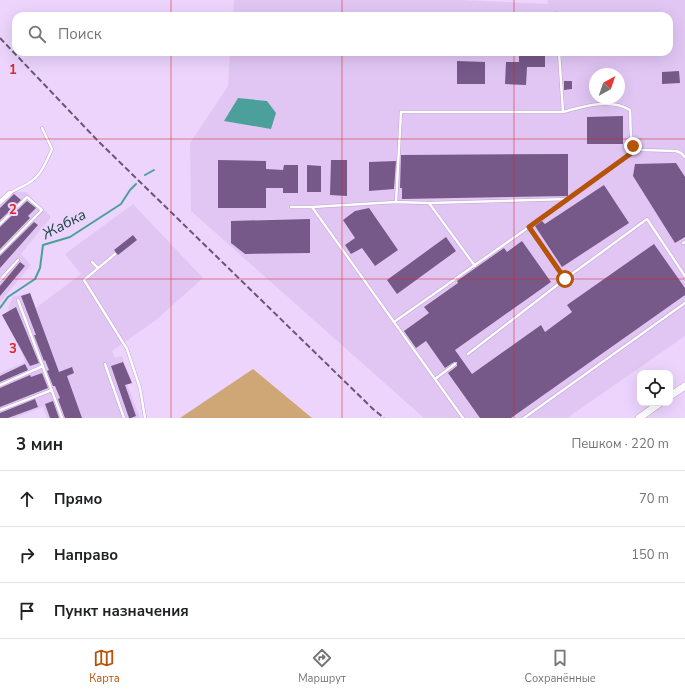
<!DOCTYPE html>
<html lang="ru">
<meta charset="utf-8">
<style>
body{margin:0;font-family:"Nunito Sans",sans-serif;background:#f6f6f6;color:#202124}
.controls{position:absolute;right:12px;bottom:12px;display:grid;overflow:hidden;border-radius:8px;box-shadow:0 4px 16px #0002}
.controls button{width:36px;height:36px;display:grid;place-items:center;padding:0;border:0;border-bottom:1px solid #e0e0e0;background:#fff;color:#202124;font:20px sans-serif}
.compass{position:absolute;left:589px;top:68px;width:36px;height:36px;border-radius:50%;background:#fff;box-shadow:0 4px 16px #0002;rotate:40deg}
.stop{position:absolute;width:12px;height:12px;margin:-9px;border:3px solid #b45309;border-radius:50%;background:#fff}
.stop.end{background:#b45309;border-color:#fff;box-shadow:0 1px 4px #0008}
.list{margin:0;padding:0;list-style:none}
h2{display:flex;justify-content:space-between;align-items:center;height:52px;margin:0;padding:0 16px;font-size:17px}
h2 small{font-size:13px;font-weight:400;color:#757577}
.list li{display:grid;grid-template-columns:26px 1fr auto;gap:12px;align-items:center;box-sizing:border-box;height:56px;padding:0 16px;border-top:1px solid #e0e0e0}
.list b{display:block;font-size:15px;white-space:nowrap}
.list em{font-size:13px;font-style:normal;color:#757577}
.icon{flex:none;width:22px;height:22px;fill:none;stroke:currentColor;stroke-width:2;stroke-linecap:round;stroke-linejoin:round}
.map{position:relative;flex:none;width:685px;height:418px;overflow:hidden}
.search{position:absolute;background:#fff;box-shadow:0 4px 16px #0002;left:12px;right:12px;top:12px;height:44px;display:flex;align-items:center;gap:10px;box-sizing:border-box;padding:0 14px;border-radius:12px;color:#757577;font-size:15px}
.sheet{height:220px;background:#fff}
nav{display:flex;justify-content:space-around;align-items:center;box-sizing:border-box;height:56px;border-top:1px solid #e0e0e0;background:#fff;font-size:11px;color:#757577}
nav a{display:grid;justify-items:center;gap:2px}
nav .on{color:#b45309}
.map>svg:first-child{display:block}
.built{fill:#e1c6f4;fill-rule:evenodd}
.green{fill:#cfa777}
.water{fill:#4ba09c}
.lines{fill:none;stroke-linecap:round;stroke-linejoin:round}
.stream{stroke:#4ba09c;stroke-width:2}
.building{fill:#765889}
.lane-casing{stroke:#bda0d1;stroke-width:3.5}
.street-casing{stroke:#bda0d1;stroke-width:5.5}
.primary-casing{stroke:#bda0d1;stroke-width:8}
.lane{stroke:#fff;stroke-width:2.5}
.street{stroke:#fff;stroke-width:4.5}
.primary{stroke:#fff;stroke-width:7}
.rail{stroke:#675771;stroke-width:2;stroke-dasharray:6 3;stroke-linecap:butt}
.route{stroke:#b45309;stroke-width:5}
.grid{fill:none;stroke:#d62828;stroke-width:1;stroke-opacity:0.55}
.labels{text-anchor:middle;dominant-baseline:central;stroke-width:4;stroke-linejoin:round;paint-order:stroke}
.water-label{font-size:15px;font-style:italic;fill:#1c4442;stroke:#ecd4fd}
.grid-label{font-size:13px;text-anchor:middle;font-weight:bold;fill:#d62828;stroke:#ecd4fd;stroke-width:4;stroke-linejoin:round;paint-order:stroke}
</style>
<div class="map">
<svg width="685" height="418" viewBox="0 0 685 418">
<rect width="100%" height="100%" fill="#ecd4fd"/>
<path class="built" d="M234 0H463L547 4 548 0H685V336L567 418H424L191 211 190 143 228 86 230 52H669V16H233ZM595 74H619V98H595Z
M13 192H26L51 217 21 254 31 265 0 302V206Z
M133 204 203 278 156 320 112 351 115 358 122 356 132 382 127 384 140 418H47L43 407 14 418H0V373L25 362 8 308 13 297 30 293 36 308 81 274 65 254Z"/>
<path class="green" d="M253 369 312 418H180Z"/>
<path class="water" d="M238 98 267 101 276 113 271 129 224 121Z"/>
<g class="lines">
<path class="stream" d="M145 175 154 170
M0 308 8 297 35 279 40 268 43 245 70 237 121 204 130 190 136 184"/>
</g>
<path class="building" d="M519 52H545V67H527L526 85 505 84 506 62H519Z
M457 61 485 62V84H457Z
M679 71 680 83 662 84V72Z
M564 81H572V89L564 90Z
M623 116V144H587V117Z
M568 154V196L402 199V188H400L401 155Z
M218 160 266 161V169L283 170 284 165H298V193H283V188H266V208H218Z
M331 160H347V196L330 195Z
M396 161 394 189 369 191V162Z
M676 163 685 177V237L675 243 633 176 635 164Z
M307 165 321 166V192H307Z
M604 185 629 223 562 267 535 226 542 221 545 224Z
M14 194 21 200 0 220V208Z
M27 201 36 208 28 216 30 218 0 249V227Z
M369 208 398 250 375 266 362 248 351 254 345 245 355 238 343 220 355 211Z
M310 219V253L245 254 231 243V221Z
M34 222 38 225 0 268V256Z
M133 235 137 240 118 255 114 250Z
M446 237 456 251 397 294 387 280Z
M522 241 551 282 455 350 472 374 541 325 545 332 572 312 567 305 654 244 685 288V295L511 418H480L448 373 457 366V362H454L445 368 426 341 416 348 404 331 429 313 424 307 458 283 457 281 504 248 507 252Z
M20 262 25 266 0 296V286Z
M30 293 59 372 72 367 74 373 67 376 82 418H65L58 399 60 398 55 386H53L47 371 49 370 45 360 44 361 34 335H36L21 296Z
M16 307 39 363 30 366 2 315Z
M123 362 132 383 125 385 136 416 131 418H129L111 366Z
M25 364 28 370 0 382V376Z
M42 373 48 388 0 407V388L30 375 31 377Z
M35 399 38 407 8 418H0V413Z
M53 401 59 418H50L45 404Z"/>
<g class="lines">
<defs>
<path id="lane" d="M556 13V16
M563 112C584 106 610 98 630 110 631 118 629 140 634 146 636 149 639 150 642 150L676 151 681 153 685 157
M10 193C17 189 27 185 33 180 42 173 47 160 52 149L42 128
M569 199 637 149
M396 202 401 112H563L559 52
M430 203 569 199 529 227
M291 207H312
M0 224 27 197 42 210 0 253
M683 243 685 242
M115 254 84 280 127 349 140 388 145 418
M92 262 98 268
M565 279 647 219 685 276
M0 280 18 260
M18 300 62 418
M394 322 312 207 396 202 429 203 475 266
M105 364 124 418
M435 379 455 364
M0 385 43 366
M0 410 52 390
M463 418 394 322 529 227 565 279 468 354
M524 418 685 303"/>
<path id="street" d="M0 202 10 193"/>
<path id="primary" d="M670 396 685 386
M639 418 660 403"/>
</defs>
<use href="#lane" class="lane-casing"/>
<use href="#street" class="street-casing"/>
<use href="#primary" class="primary-casing"/>
<use href="#lane" class="lane"/>
<use href="#street" class="street"/>
<use href="#primary" class="primary"/>
<path class="rail" d="M0 38 98 141 373 409 384 418"/>
</g>
<g class="lines">
<path class="route" d="M565 279 529 227 637 149 633 146"/>
</g>
<path class="grid" d="M171 0V16M342 0V16M514 0V16M171 52V418M342 52V418M514 52V418M0 139H685M0 279H685"/>
<g class="labels">
<g class="water-label">
<text transform="translate(64 224) rotate(-28)">Жабка</text>
</g>
</g>
<g class="grid-label">
<text x="13" y="74">1</text>
<text x="13" y="214">2</text>
<text x="13" y="353">3</text>
</g>
</svg>
<div class="controls">
<button><svg class="icon" aria-label="locate" viewBox="0 0 24 24"><circle cx="12" cy="12" r="6"/><path d="M12 2v4M12 18v4M2 12h4M18 12h4"/></svg></button>
</div>
<svg class="compass" viewBox="-18 -18 36 36"><path d="M0-13l5 13h-10z" fill="#e53935"/><path d="M0 13l5-13h-10z" fill="#757577"/></svg>
<div class="stop" style="left:565px;top:279px"></div>
<div class="stop end" style="left:633px;top:146px"></div>
<div class="search"><svg class="icon" aria-label="search" viewBox="0 0 24 24"><circle cx="10" cy="10" r="6"/><path d="M15 15l6 6"/></svg>Поиск</div>
</div>
<section class="sheet">
<h2>3 мин<small>Пешком · 220 m</small></h2>
<ul class="list">
<li><svg class="icon" aria-label="ahead" viewBox="0 0 24 24"><path d="M12 20V5M6 11l6-6 6 6"/></svg><div><b>Прямо</b></div><em>70 m</em></li>
<li><svg class="icon" aria-label="right" viewBox="0 0 24 24"><path d="M7 20v-9h11M14 6l5 5-5 5"/></svg><div><b>Направо</b></div><em>150 m</em></li>
<li><svg class="icon" aria-label="arrive" viewBox="0 0 24 24"><path d="M6 21V4h12l-3 4 3 4H6"/></svg><div><b>Пункт назначения</b></div></li>
</ul>
</section>
<nav>
<a class="on"><svg class="icon" aria-label="map" viewBox="0 0 24 24"><path d="M3 6l6-2 6 2 6-2v14l-6 2-6-2-6 2zM9 4v14M15 6v14"/></svg>Карта</a>
<a><svg class="icon" aria-label="directions" viewBox="0 0 24 24"><path d="M12 3l9 9-9 9-9-9zM9 14v-3h6M13 9l2 2-2 2"/></svg>Маршрут</a>
<a><svg class="icon" aria-label="saved" viewBox="0 0 24 24"><path d="M7 4h10v16l-5-4-5 4z"/></svg>Сохранённые</a>
</nav>
